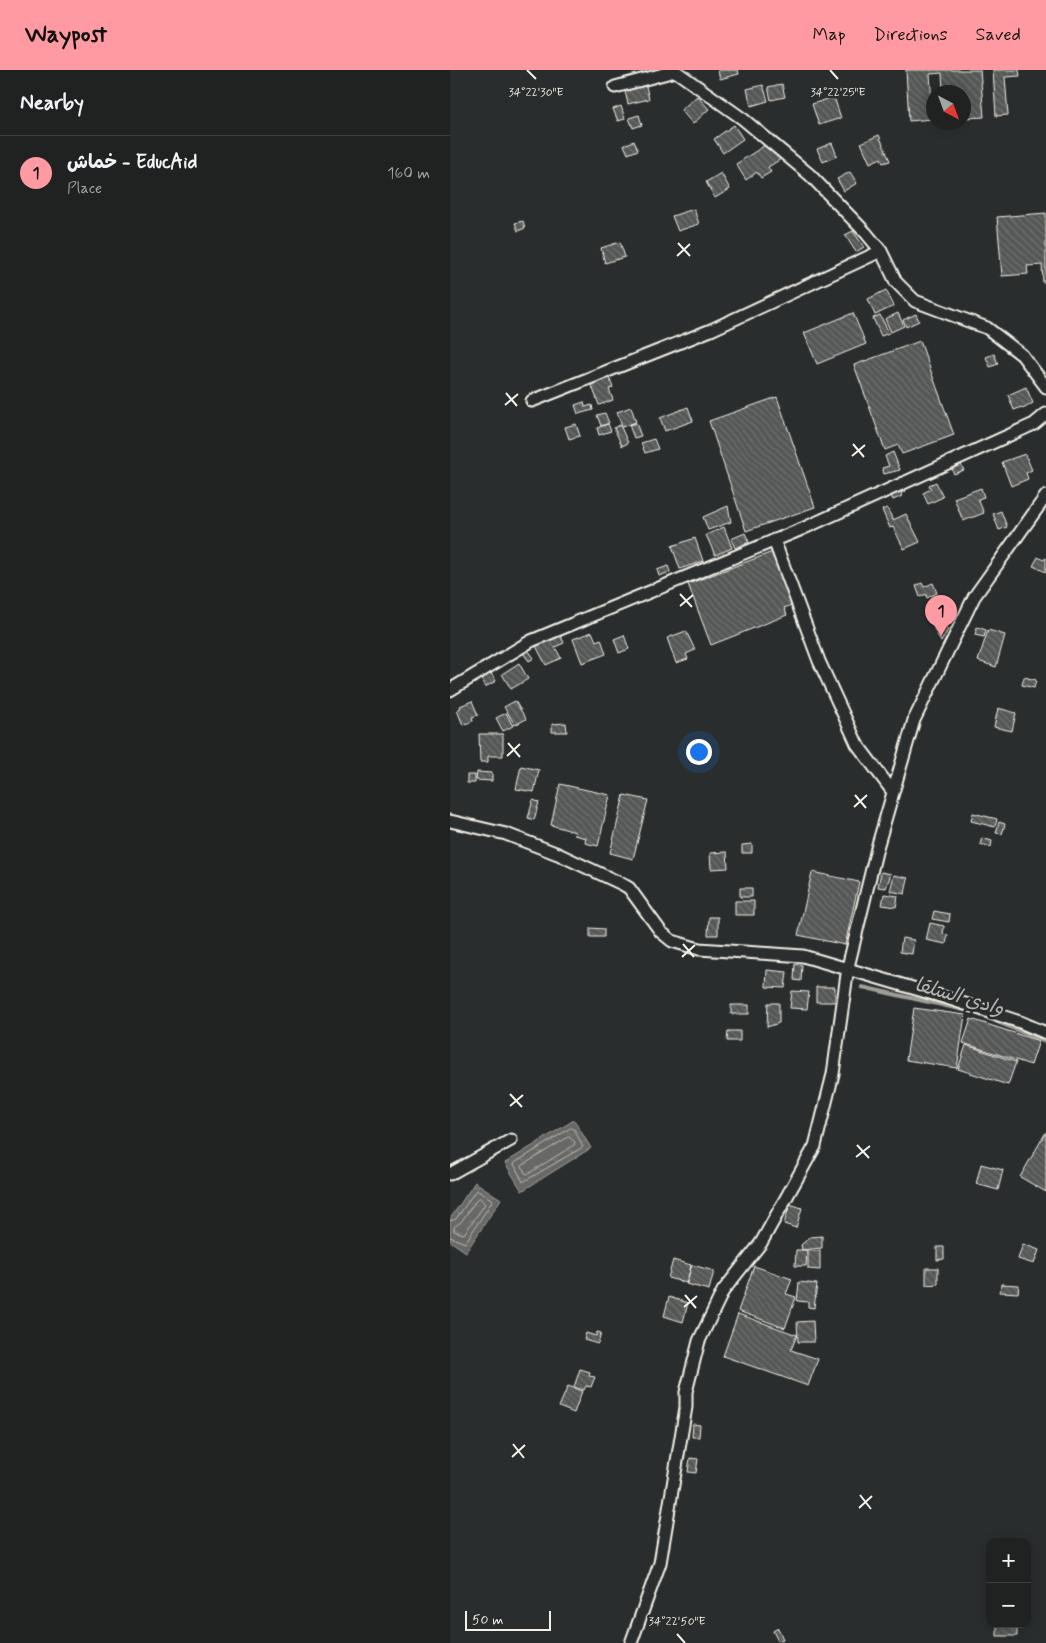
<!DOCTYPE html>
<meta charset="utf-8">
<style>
body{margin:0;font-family:Mynerve,"Playpen Sans Arabic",sans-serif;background:#282a2a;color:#f1f3f6}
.controls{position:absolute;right:15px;bottom:15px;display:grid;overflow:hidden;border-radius:10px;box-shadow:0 2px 12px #0003}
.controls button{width:45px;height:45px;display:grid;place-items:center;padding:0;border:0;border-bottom:1px solid #3d3f40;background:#202222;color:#f1f3f6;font:25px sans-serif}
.compass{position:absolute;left:476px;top:15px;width:45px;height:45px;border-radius:50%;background:#202222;box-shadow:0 2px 12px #0003;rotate:139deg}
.scale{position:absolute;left:15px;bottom:12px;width:86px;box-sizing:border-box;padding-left:5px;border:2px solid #f4f1e8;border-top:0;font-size:14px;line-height:18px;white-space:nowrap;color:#f4f1e8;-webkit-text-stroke:4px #2a2d2e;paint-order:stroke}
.you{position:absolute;left:248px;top:681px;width:18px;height:18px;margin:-12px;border:4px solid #fff;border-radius:50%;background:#1a73e8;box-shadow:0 0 0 8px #1a73e833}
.badge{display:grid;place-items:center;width:32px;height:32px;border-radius:50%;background:#ff9aa2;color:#111;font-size:16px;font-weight:700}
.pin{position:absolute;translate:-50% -41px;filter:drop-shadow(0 1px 2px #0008)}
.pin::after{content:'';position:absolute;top:26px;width:18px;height:15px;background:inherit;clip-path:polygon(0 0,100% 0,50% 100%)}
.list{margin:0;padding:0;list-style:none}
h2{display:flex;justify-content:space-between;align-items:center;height:65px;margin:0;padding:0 20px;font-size:21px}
h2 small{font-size:16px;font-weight:400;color:#a2a4a5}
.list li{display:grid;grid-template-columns:32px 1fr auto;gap:15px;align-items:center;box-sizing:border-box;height:75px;padding:0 20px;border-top:1px solid #3d3f40}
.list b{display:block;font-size:19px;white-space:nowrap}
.list p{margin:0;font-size:16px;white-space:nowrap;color:#a2a4a5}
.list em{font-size:16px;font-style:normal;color:#a2a4a5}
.map{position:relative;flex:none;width:596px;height:1573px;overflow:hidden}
header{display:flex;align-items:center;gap:30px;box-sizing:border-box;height:70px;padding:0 25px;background:#ff9aa2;color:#111}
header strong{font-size:24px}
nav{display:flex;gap:28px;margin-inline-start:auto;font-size:18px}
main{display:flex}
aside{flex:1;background:#202222}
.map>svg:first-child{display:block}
.water{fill:url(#water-ripples);stroke:#9f9f9a}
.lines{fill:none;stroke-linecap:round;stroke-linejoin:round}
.shore{stroke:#bcbab4;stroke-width:1}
.stream{stroke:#9f9f9a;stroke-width:4}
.building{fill:url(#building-back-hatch);stroke:#f4f1e8}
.minor-casing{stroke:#f4f1e8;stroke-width:15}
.minor{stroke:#2a2d2e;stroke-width:11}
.ticks{fill:none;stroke:#f4f1e8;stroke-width:2}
.labels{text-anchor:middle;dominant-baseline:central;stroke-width:5;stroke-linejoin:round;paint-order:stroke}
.water-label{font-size:20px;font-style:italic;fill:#b5b3ae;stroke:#2a2d2e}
.ticks-label{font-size:12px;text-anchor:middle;fill:#f4f1e8;stroke:#2a2d2e;stroke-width:5;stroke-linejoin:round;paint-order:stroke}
</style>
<header>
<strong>Waypost</strong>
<nav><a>Map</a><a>Directions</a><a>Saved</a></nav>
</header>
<main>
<aside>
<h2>Nearby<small></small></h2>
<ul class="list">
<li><span class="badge">1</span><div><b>خماش - EducAid</b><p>Place</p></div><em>160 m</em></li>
</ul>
</aside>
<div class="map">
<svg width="596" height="1573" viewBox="0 0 596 1573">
<defs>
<pattern id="water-ripples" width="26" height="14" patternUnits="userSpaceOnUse" patternTransform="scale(1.25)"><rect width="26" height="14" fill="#676866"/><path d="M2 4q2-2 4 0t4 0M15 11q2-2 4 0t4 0" fill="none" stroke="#7d7e7c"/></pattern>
<pattern id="building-back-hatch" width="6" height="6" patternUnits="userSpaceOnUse" patternTransform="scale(1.25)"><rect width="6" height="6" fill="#555756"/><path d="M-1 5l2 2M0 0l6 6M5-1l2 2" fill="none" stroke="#6e706e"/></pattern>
</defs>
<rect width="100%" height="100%" fill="#2a2d2e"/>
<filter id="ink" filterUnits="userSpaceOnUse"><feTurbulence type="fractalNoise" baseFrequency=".02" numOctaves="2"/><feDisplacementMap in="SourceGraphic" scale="10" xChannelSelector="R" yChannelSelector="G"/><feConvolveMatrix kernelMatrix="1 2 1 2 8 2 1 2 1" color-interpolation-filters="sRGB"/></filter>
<g filter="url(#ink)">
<path class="water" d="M124 1050 141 1078 72 1121 55 1093Z
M25 1112 51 1129 16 1182 0 1171V1149Z"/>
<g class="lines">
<path class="shore" d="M121 1058 124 1059 133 1077 73 1112 64 1094Z
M119 1067 125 1072 124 1075 78 1104 75 1103 72 1096Z
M30 1128 35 1134 14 1164 4 1161V1157L11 1152 27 1129Z
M0 1151 6 1149 26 1120 43 1130 15 1173 0 1167"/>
<path class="stream" d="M412 917 523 942 596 972"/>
</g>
<path class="building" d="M268 0H288L289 4 270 9Z
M456 0H530L534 47 514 48V22H493L492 3 480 4 483 49 459 51Z
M543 0H569L570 6 555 7 558 45 546 46Z
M195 12 199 29 178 34 174 17Z
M332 14 335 27 321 30 318 17Z
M313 15 318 31 301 36 297 19Z
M247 26 259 39 243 54 231 40Z
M384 27 391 48 369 55 362 34Z
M171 36 175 49 168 51 163 39Z
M189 45 192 55 183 58 179 48Z
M284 55 293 69 273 83 264 69Z
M429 65 440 91 433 93 431 88 420 93 411 73Z
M184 71 188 80 178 84 174 75Z
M320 72 331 89 318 97 321 102 311 108 307 102 296 110 286 94Z
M382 73 387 86 373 92 367 79Z
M400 102 407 113 394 121 387 109Z
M271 103 280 119 265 128 256 112Z
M244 139 249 154 228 161 222 146Z
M596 143V213H593L592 195 577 196 578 204 552 206 547 147Z
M73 151 75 158 68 161 65 153Z
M403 161 414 177 406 182 395 165Z
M170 172 175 187 155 193 151 178Z
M436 220 444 236 425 245 418 229Z
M403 243 416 274 367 294 354 263Z
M448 243 454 256 441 262 435 249Z
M466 244 469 251 456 257 453 250Z
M430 245 439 263 431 266 423 248Z
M470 271 504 365 452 384 448 375 435 380 404 295Z
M544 284 548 294 540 297 536 287Z
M159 307 163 318 159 319 163 330 149 335 141 313Z
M576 317 583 333 573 339 572 337 564 340 558 325Z
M327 327 365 437 296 461 259 351Z
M134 332 135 337 142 335 143 340 128 344 125 335Z
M181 337 186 352 172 357 167 342Z
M238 337 243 351 215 361 210 348Z
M155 343 159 353 151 356 147 345Z
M186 353 191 366 184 368 179 355Z
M126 354 130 366 119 369 115 357Z
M158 354 161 361 149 365 147 358Z
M170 355 178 373 172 376 164 358Z
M204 369 208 379 195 383 191 373Z
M443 382 450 400 434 404 432 398 439 396 435 386Z
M575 384 582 400 576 403 578 409 561 416 552 392Z
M510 393 514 400 504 404 501 397Z
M486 412 493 427 478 434 473 423 481 419 479 415Z
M454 418 456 421 451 423 452 426 443 430 440 424Z
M531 418 534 427 528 429 534 443 513 451 504 428Z
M278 436 281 452 258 460 253 447Z
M437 438 443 450 456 444 470 472 454 479 443 457 440 458 432 440Z
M551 441 557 457 549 460 543 444Z
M274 457 282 478 265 485 256 465Z
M295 463 299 472 285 478 281 469Z
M245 468 253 491 230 499 222 476Z
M325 481 345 534 334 538 337 545 261 575 238 514Z
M588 487 593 490 596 488V502L583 496Z
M218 496 220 502 209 506 207 500Z
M472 513 474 517 483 513 487 523 477 528 476 524 470 527 466 516Z
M500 530 508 547 499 551 491 534Z
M492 550 498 560 491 572 482 555Z
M527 557 536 560 534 567 525 565Z
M538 560 555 565 546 597 528 591Z
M236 561 245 580 236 584 238 589 226 593 217 568Z
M142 562 146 571 151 569 156 584 132 593 123 569Z
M110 564 114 573 105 577 111 588 96 595 86 576Z
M174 565 179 579 169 583 164 569Z
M78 580 84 588 79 591 73 583Z
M69 593 78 609 61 619 52 604Z
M41 603 46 611 35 617 31 609Z
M574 607 586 610 584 618 572 615Z
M22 631 28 645 22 647 23 651 13 655 7 640 11 638 10 636Z
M65 631 76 649 65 655 54 637Z
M548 638 566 643 562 661 544 657Z
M56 643 63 656 53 661 46 648Z
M116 653 117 662H102V654Z
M29 664H53V686H38V692H30Z
M71 696 89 700 84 722 66 719Z
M27 702 42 703V711L26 710Z
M17 705H25V713H17Z
M110 714 160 725 148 776 135 773 136 768 124 765 125 762 101 755Z
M174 725 198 730 183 789 160 783Z
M83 730 89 732 84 750 78 748Z
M523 743 547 749 545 757 521 751Z
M549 752 555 754 552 764 546 763Z
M532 768 542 771 541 777 530 774Z
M302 774V783H292V775Z
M277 782 278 798 261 799 260 783Z
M362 802 409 812 395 875 348 865Z
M431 802 441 804 436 818 428 817Z
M444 805 458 808 455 824 440 821Z
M290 818H302V827H290Z
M434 824 448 826 446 837 432 835Z
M285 831H304V845H285Z
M484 841 500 844 499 852 482 849Z
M259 847H268V865H258Z
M480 853 494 856 493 864 498 865 496 874 476 870Z
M140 858 154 859V867H140Z
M452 868 464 870 462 884 450 882Z
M345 894 352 895 351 911 344 910Z
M317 900 337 902 335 918 316 917Z
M366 917H385V932H366Z
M342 921 359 922 357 939 340 938Z
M318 933H329V953L317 957Z
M281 935H299V944H281Z
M464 938 515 945 507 998 456 990Z
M521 949 589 971 581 995 513 973Z
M278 961H290V971H277Z
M516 975 566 992 558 1015 508 999Z
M596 1062V1122L570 1107Z
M531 1094 553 1100 548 1120 526 1114Z
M340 1134 352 1138 346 1158 334 1154Z
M372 1166V1178L352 1180 351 1175 360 1167Z
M573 1174 589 1180 584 1194 568 1189Z
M487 1177H494V1189L487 1190Z
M346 1180H357L356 1196H345Z
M358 1181H370V1200L358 1199Z
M223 1190 241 1195 237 1213 218 1208Z
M242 1195 264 1201 259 1220 236 1214Z
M304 1196 342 1209 336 1224 346 1227 335 1258 288 1241Z
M476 1198H488V1214L476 1215Z
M349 1212 367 1214 364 1238 358 1237V1232L347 1231Z
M551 1214 569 1215 568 1223 550 1222Z
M219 1227 238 1233 233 1252 214 1246Z
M288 1244 347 1265 341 1280 368 1289 358 1316 273 1286Z
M363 1251 364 1272H348L347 1252Z
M147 1262 151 1263 148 1274 134 1270 136 1263 146 1266Z
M130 1299 140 1302 139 1306 145 1307 141 1317 136 1316 134 1320 124 1317Z
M118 1316 132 1321 124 1343 109 1337Z
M243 1354 250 1355 249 1367H242Z
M240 1388 248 1389 246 1403 238 1402Z
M547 1554H567V1566H547Z
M328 1558 333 1569 328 1571 323 1561Z"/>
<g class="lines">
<defs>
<path id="minor" d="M224 0 293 49 360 105 416 163 431 181 446 212 465 231 537 258 572 285 596 317
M165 17 225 1
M82 331 261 260 431 181
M324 470 369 591 407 674 443 722
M0 620 81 571 352 459 584 354 596 344
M0 751 56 764 108 784 172 814 179 818 211 862 222 871 249 879 353 886 497 928 570 952 596 963
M0 1104 61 1070
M181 1573 210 1493 236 1337V1322L249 1271 273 1221 311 1173 365 1076 383 1004 398 897 427 778 464 650 524 527 596 426"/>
</defs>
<use href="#minor" class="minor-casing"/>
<use href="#minor" class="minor"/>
</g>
</g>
<path class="ticks" d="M77 0 86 9M380 0 388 9M228 173 240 186M227 186 240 174M56 323 67 336M55 335 68 324M403 374 414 387M402 386 415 375M230 524 242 537M230 536 243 525M58 673 70 687M57 686 70 674M405 725 416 738M404 737 417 725M233 874 244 887M232 887 245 875M60 1024 72 1037M60 1036 73 1025M407 1075 419 1088M406 1087 420 1076M235 1225 246 1238M234 1237 247 1226M63 1374 74 1388M62 1387 75 1375M410 1425 421 1439M409 1438 422 1426M227 1564 235 1573"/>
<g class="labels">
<g class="water-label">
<text transform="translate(509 927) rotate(16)">وادي السلقا</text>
</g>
</g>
<g class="ticks-label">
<text x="86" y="26">34°22'30"E</text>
<text x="388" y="26">34°22'25"E</text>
<text x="227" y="1555">34°22'50"E</text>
</g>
</svg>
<div class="controls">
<button>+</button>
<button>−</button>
</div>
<svg class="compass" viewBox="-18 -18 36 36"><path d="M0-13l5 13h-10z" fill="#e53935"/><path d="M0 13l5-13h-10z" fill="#a2a4a5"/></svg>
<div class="scale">50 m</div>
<div class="you"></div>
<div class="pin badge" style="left:491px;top:566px">1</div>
</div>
</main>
